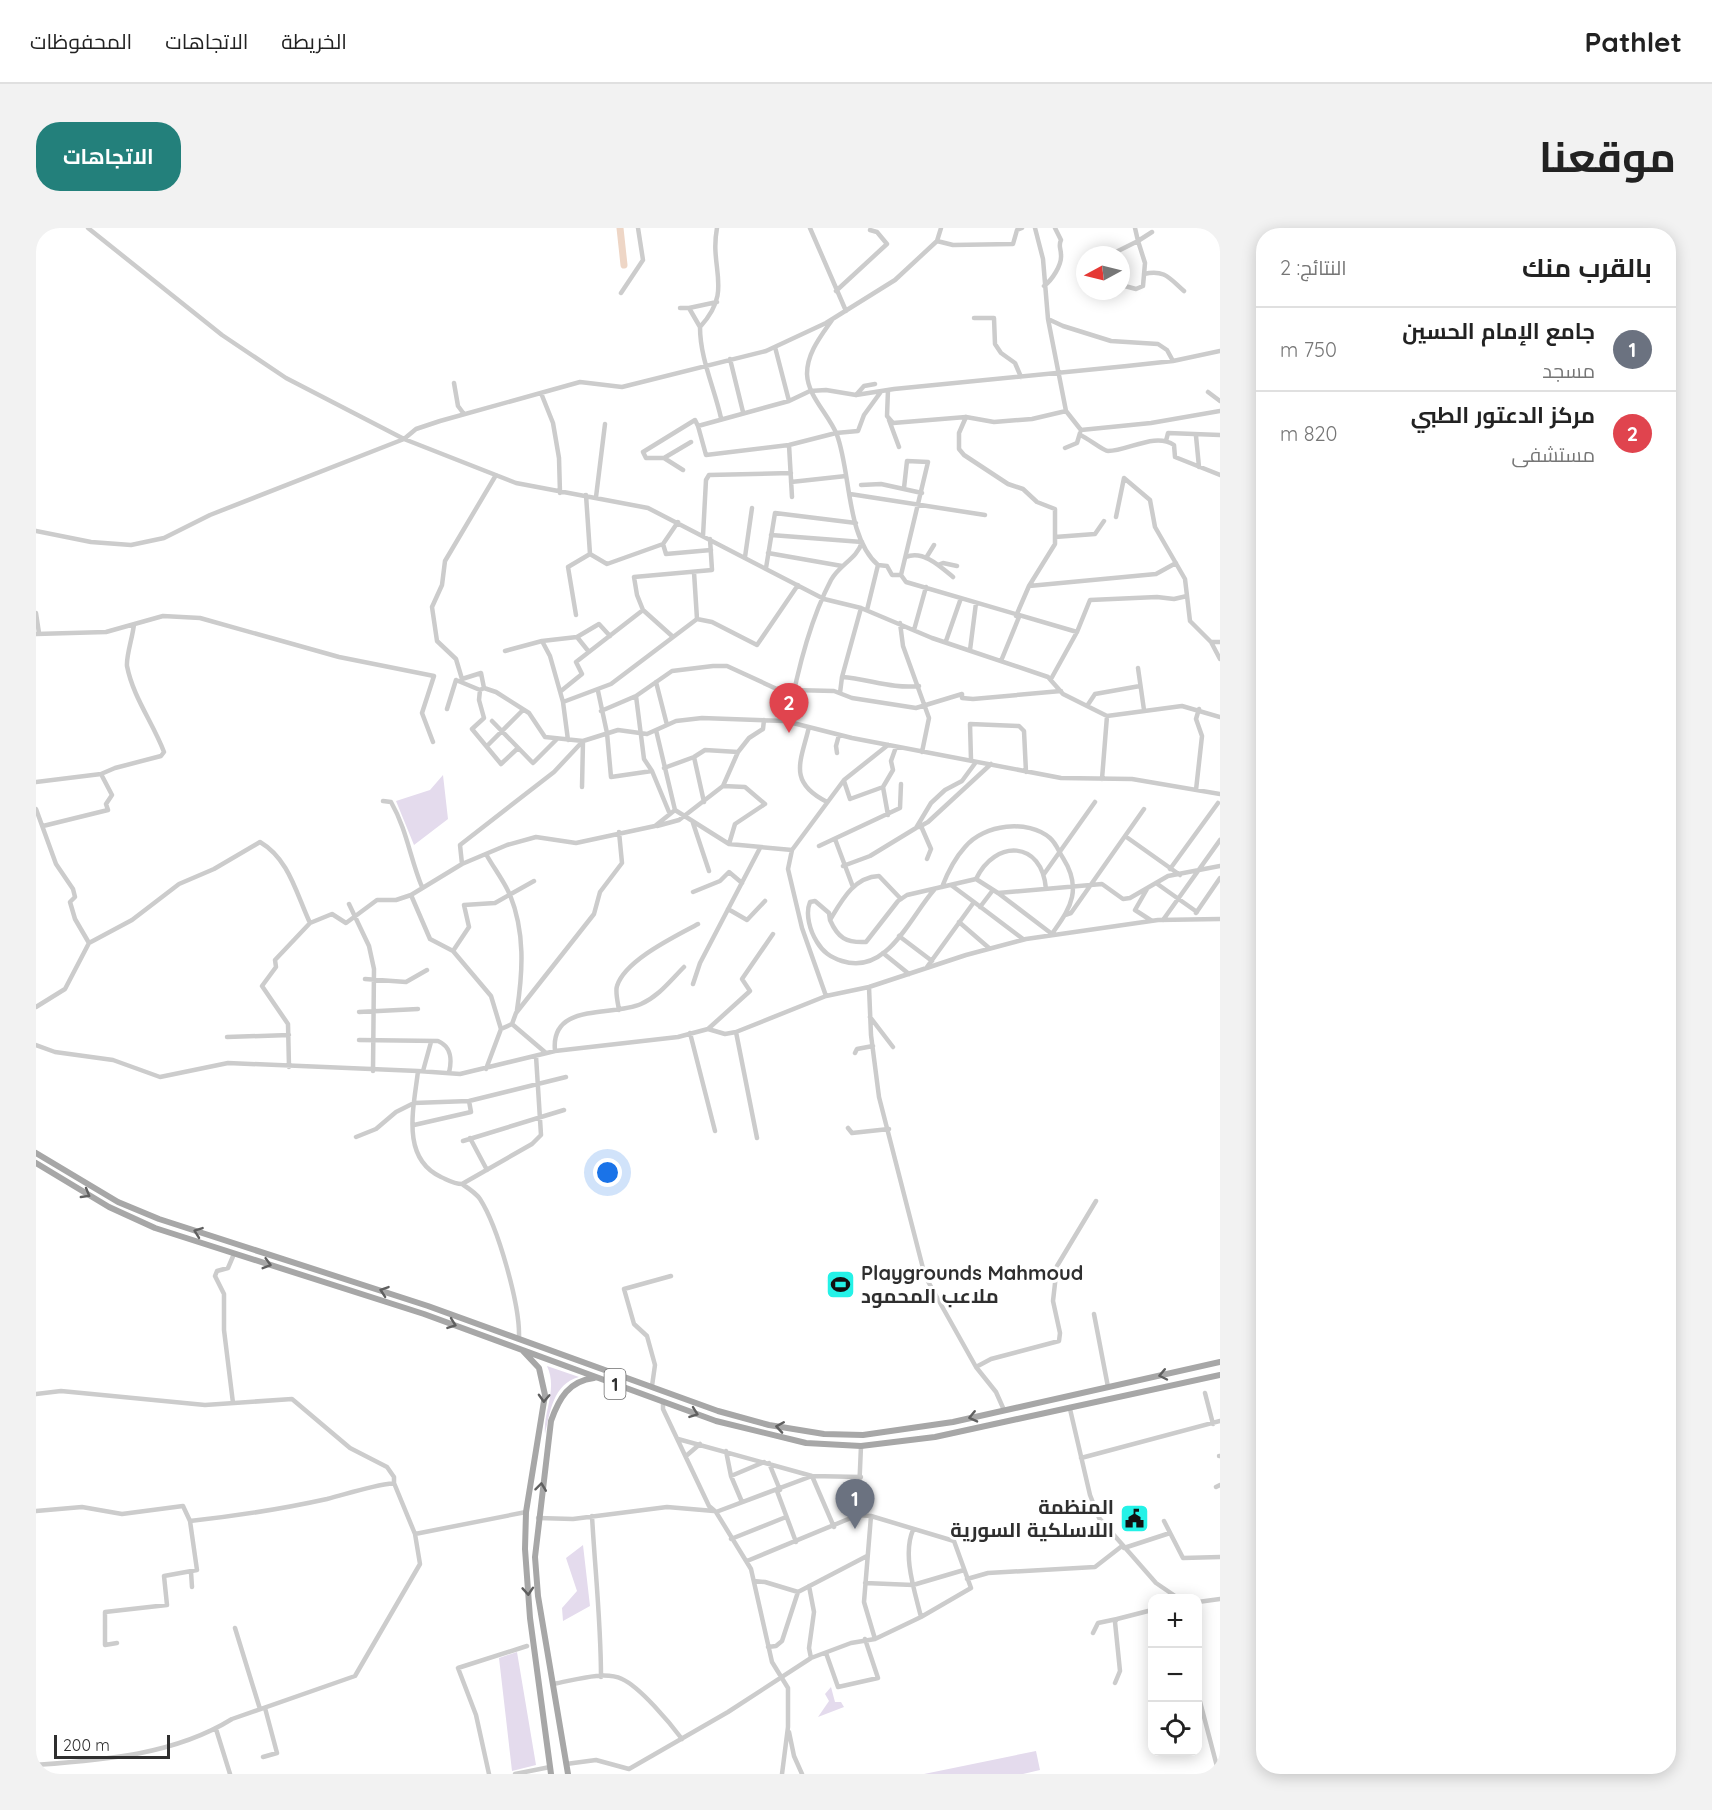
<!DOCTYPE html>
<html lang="ar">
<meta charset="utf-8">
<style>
body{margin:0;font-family:Quicksand,Cairo,sans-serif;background:#f2f2f2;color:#222;direction:rtl}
.controls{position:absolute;right:18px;bottom:18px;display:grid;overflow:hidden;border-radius:12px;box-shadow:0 3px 15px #0003}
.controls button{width:54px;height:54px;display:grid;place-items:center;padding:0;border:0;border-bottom:2px solid #e0e0e0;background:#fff;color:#222;font:30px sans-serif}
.compass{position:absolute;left:1040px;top:18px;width:54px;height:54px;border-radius:50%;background:#fff;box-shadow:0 3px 15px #0003;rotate:263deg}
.scale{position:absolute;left:18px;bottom:15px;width:116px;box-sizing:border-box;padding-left:6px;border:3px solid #2f2f2f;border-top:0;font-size:16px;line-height:21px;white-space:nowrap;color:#2f2f2f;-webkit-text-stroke:4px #fff;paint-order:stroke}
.you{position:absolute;left:572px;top:945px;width:21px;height:21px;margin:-15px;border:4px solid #fff;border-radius:50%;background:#1a73e8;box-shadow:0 0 0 9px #1a73e833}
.badge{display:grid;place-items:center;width:39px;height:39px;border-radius:50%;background:#23807b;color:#fff;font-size:20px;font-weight:700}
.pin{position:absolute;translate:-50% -50px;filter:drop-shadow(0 2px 3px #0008)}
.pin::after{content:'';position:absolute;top:32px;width:21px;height:18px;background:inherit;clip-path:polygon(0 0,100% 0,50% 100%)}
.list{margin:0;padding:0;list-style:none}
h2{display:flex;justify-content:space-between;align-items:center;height:78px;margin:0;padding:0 24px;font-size:26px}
h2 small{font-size:20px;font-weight:400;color:#767676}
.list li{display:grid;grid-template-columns:39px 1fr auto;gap:18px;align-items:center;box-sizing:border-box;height:84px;padding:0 24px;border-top:2px solid #e0e0e0}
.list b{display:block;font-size:22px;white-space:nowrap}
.list p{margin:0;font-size:20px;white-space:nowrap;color:#767676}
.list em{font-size:20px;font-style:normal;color:#767676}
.icon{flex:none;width:33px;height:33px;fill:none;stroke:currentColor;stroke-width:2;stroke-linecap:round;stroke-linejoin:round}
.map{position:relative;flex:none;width:1184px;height:1546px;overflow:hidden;direction:ltr;border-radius:24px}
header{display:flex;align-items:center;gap:36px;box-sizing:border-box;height:84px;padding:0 30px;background:#fff;border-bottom:2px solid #e0e0e0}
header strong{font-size:28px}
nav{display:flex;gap:33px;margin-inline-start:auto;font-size:21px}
.intro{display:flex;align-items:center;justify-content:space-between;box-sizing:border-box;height:144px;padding:0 36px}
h1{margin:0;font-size:42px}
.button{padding:15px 27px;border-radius:24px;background:#23807b;color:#fff;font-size:21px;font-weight:700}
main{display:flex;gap:36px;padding:0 36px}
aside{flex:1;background:#fff;border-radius:24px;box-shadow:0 3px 15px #0003}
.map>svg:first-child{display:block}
.green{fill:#e4dbed}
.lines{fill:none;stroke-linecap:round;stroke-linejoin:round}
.river{stroke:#eed6c6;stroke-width:7}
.minor{stroke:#ccc;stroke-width:4.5}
.major{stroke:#a7a7a7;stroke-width:6}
.oneway{stroke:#5f5f5f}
.labels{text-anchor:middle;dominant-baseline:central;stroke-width:6;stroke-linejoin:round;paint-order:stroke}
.shield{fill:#fff;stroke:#6d6d6d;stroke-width:1.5}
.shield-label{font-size:18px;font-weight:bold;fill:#2f2f2f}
.poi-label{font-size:20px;font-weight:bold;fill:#2f2f2f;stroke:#fff;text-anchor:start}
</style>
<header>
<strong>Pathlet</strong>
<nav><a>الخريطة</a><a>الاتجاهات</a><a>المحفوظات</a></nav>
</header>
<div class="intro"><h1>موقعنا</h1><a class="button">الاتجاهات</a></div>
<main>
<aside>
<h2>بالقرب منك<small>النتائج: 2</small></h2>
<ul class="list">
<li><span class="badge" style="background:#6b7280">1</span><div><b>جامع الإمام الحسين</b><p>مسجد</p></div><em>750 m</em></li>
<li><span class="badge" style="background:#e0444e">2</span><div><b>مركز الدعتور الطبي</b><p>مستشفى</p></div><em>820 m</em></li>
</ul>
</aside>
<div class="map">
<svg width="1184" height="1546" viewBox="0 0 1184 1546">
<rect width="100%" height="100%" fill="#fff"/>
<path class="green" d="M407 547 412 591 378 617 360 573 394 562Z
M815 1046 818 1060 793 1066 790 1052Z
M511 1138 543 1149C517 1156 514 1184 509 1206 507 1184 522 1161 511 1138Z
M547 1317 554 1378 527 1393 526 1380 541 1363 530 1330Z
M481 1424 500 1537 476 1543 463 1430Z
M795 1459 799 1474H805L808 1479 782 1489 793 1473 789 1466Z
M1000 1523 1004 1542 987 1546H888Z"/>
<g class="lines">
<path class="river" d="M584 0 588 37"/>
<path class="minor" d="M52 0 186 107 250 150 368 211 480 255 612 280 788 371 825 380 896 410 1012 449 1027 466 1071 488 1146 478 1184 489
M681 0C673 42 698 62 664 99 664 130 678 159 685 190
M774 0 810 83
M999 0 1007 31 1012 91 1027 98 1075 113 1122 116 1131 122 1137 133
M901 13 917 17 977 16 981 2 986 0
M1080 24 1102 13 1099 0
M1108 46C1129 41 1134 51 1148 63
M1085 57 1100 61 1107 58 1109 35 1102 13 1116 4
M1008 58C1016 52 1026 37 1025 27 1025 20 1022 18 1025 12L1019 0
M800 63 851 16 841 4 834 2
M585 65 607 32 602 0
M644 80H653
M938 90H958L959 116 965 125 979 135 985 149
M1012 91 1030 183 1045 202 1115 195 1184 183
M796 92C785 108 771 125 771 146 772 169 792 185 801 207 815 245 810 309 842 337L831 382
M664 99 653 80 681 74
M739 119 753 173
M694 131 707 184
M418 155 422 178 428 186
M852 162 851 188 857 195 930 189 958 194 996 191 1030 183
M1172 164 1184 173
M505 165 517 195 523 230 524 265
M820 167 828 158 839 156
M930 189 923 205V221L928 227 972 256 987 261 1001 274 1019 281V316L993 358 980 388
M853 192 863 219
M662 198 670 227 753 217 800 205 822 203 828 187 844 165
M1044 207C1052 210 1067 223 1072 223 1092 223 1119 204 1138 217L1139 229 1184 247
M1160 208 1163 239
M1130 213 1132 205 1184 207
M655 214 628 230H610L607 224 659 192 662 198 753 173 774 163 790 162 820 167 858 161 1091 138 1137 133 1184 123
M753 217 756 269
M1029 220 1041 215 1044 205
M628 230 647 242
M755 254 810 248
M825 257 845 256 886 265
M814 266 949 287
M560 269 569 196
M1080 289 1088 250 1114 272 1119 299 1149 351 1154 393 1175 414 1184 431
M0 303 55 314 95 317 128 310 174 287 368 211 380 201 404 193 544 154 586 159 730 123 790 95 859 52 901 13 905 0
M735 307 826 314
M667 308 670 252 673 247 755 245
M1019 309 1059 306 1068 293
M627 316 630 326 675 322
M732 325 806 338
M554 326 571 336 627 316 642 294
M709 329 716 280
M870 329C887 322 904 338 917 349
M890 330 898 317
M842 337 851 338 856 347H865
M902 337 907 335 921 338
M730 340 739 285 820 295
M865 347 870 354 1041 404
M865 347 892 234 871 233 868 260
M993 358 1120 346 1140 335
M607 382 601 367 598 349 676 342 674 311
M0 385 3 405
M540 387 532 339 554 326 550 267
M661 391 676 394 721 417 762 357
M864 395 867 418 893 490 886 524
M878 402 890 359
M0 406 70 404 127 388 164 390 303 429 398 448 386 485 397 514
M506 413 541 409
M910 413 925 370
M1175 414H1184
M934 422 940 375
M469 423 506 413 514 428 527 474
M553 424 541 409 563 396 574 408
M965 433 983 389
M1102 440 1108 482
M806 449C833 451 856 461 883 458
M426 451 420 431 401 413 396 379 406 357 409 333 460 247
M426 451 445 445 448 460
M1015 451 1041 404 1054 372 1121 369 1138 371 1151 368
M420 452 444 462 443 472 448 490 436 501 465 536 481 521
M620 454 631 497
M444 462 448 460 460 464 493 485 509 509 547 513 546 559
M757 462 798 463 816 470 880 480 926 466V470L937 471 1025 463
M525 463 546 446 540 434 607 382 636 408
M562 463 571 505 575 549 616 543 633 584
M804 465 806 449 825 380
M1051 478 1059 466 1104 458
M411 481 420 452
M565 483 600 468
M456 493 497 535 521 511
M752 494C760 449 774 392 795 352 804 336 821 331 826 314
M773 499C765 533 751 554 791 574
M620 502 639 582 693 616 756 622
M532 512 527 474 575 456 661 391 658 344
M451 518 487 482
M801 525 800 518 803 507
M658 529 668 574
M935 532 934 496 983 498 988 503 990 544
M628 540 658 529 669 522 702 524
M616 543 608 531 600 468 636 443 677 438H691L756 468
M65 546 79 540 125 528 128 524C117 495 97 469 91 438 90 428 97 408 98 396
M1066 551 1071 488
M808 553 814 571 847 559
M0 554 65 546 76 567 70 576 72 582 7 598
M687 558 709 559 729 576 699 596 693 616
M1160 562 1166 508 1160 491 1163 481
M347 573 355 574C371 602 374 630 386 659
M0 581 20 636 37 661 39 669 34 674 39 691 53 715
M852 587 847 559 857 542 855 533 860 519
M657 595 673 643
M621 598 643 592 687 558 702 524 713 510 727 501 728 492
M885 598 895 621 891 631
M883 599 892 594 955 536
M1089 608 1144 647
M799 611 817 659
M783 618 864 580 865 556
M450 626C457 639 468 653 474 667 489 704 487 743 481 782
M426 636 424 617 518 544 547 513 582 502 611 506 640 493 666 490 749 493 816 510 1025 550 1096 551 1184 566
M807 638 834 628 880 600 895 575 909 562 926 553 940 534
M1134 641 1182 575
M1008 646 1059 574
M940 651C959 611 1006 612 1010 661
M1120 655 1161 684
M915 657 938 674
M906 659C911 646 919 630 929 619 948 596 992 591 1014 610 1020 615 1023 624 1027 630 1034 641 1039 655 1036 669 1033 683 1024 694 1016 706H1013
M1111 661 1099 682 1116 693
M657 664 684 653 693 644 706 655
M962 665 1016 706
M375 667 394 711 417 723 455 768 465 801
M865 671 843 648C818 649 806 672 794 692 802 710 810 715 830 714L862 673 871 667 940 651 962 665 1066 656 1087 671 1094 670 1132 648 1184 638
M313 676 333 718 338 741 337 843
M944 679 957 662
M692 681 711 692 729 673
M1160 685 1184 650
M1029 687 1035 685 1108 581
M794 692 793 685 779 673 774 674C769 686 774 703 781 714 787 724 794 729 806 733 851 748 874 689 898 662
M1127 692 1184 612
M923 694 953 720
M863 708 896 733
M417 723 433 699 428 677 459 675 498 653
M847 725 873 746
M891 739 938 674 987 711
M329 751 370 754 391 742
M657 756 664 735 724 620
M833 759 835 807 843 869 889 1048 940 1139 960 1164 968 1182
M790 768 766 700 752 641 756 622 808 552 852 517
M0 779 29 761 53 715 96 692 143 656 178 641 224 614C253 631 260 665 274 695L296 686 310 695 341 672H360L375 667 426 636 471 617 500 609 540 615 619 598 639 582
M583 782C582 775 579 764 581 758 589 732 640 708 662 696
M323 784 382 781
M834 789 857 819
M476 796 510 825
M672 801 714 763 706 751 737 706
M700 804 721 910
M654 805 679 903
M191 809 253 807
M323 812 402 813C416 819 416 832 413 845
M0 817 19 824 77 832 124 849 192 835 382 843C378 879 364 930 405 949 412 952 418 956 426 956 432 960 440 965 444 971 462 999 484 1077 483 1109
M519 823C514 774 576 789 605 776 623 768 634 753 648 739
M819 825 821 821 837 818
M253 839 252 796 226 758 240 739 239 732 274 695
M450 841 465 801 476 796 480 785 558 686 564 664 586 635 583 604
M382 843 424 846 519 823 642 809 672 801 689 806 700 804 790 768 833 759 930 727 990 711 1122 692 1184 691
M387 843 395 814
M378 897 435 884 433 873
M812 900 816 905 853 901
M320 909 340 901 360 884 378 875 433 873 530 849
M434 910 451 942
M427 913 528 882
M426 956 496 916 505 907 500 828
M1058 1086 1072 1159
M940 1139 955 1131 1023 1113 1024 1105 1017 1073 1021 1038 1060 973
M616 1158 619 1137 611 1108 598 1096 588 1061 635 1048
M1169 1165 1177 1196
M0 1166 25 1163 169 1177 256 1171 314 1220 351 1239 358 1249V1255
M627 1174V1181L673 1278 680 1284 715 1341 736 1434 752 1460V1499L746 1546
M197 1175 188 1102V1066L179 1048 181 1043 192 1040 198 1026
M1034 1181 1054 1267 1063 1290 1120 1355 1142 1370
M642 1211 776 1248 825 1249
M690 1223 695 1248 706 1274
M650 1228 664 1216
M1183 1228H1184
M1045 1230 1184 1193
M733 1235 744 1262
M695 1248 728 1234
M1180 1259 1184 1257
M741 1263 760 1314
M0 1283 46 1279 86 1286 147 1278 154 1293C200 1288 246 1281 291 1271 314 1265 334 1258 358 1255L379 1306 384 1336 319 1448 196 1491C138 1527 67 1532 0 1537
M680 1284 776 1248 798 1299
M556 1288C559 1342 565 1395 565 1449
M835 1288 828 1374 839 1411
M502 1290 537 1291 631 1279 678 1283
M1128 1293 1147 1330 1184 1329
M877 1302C866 1327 879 1364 885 1389
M379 1306 490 1284
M695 1311 750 1289
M1088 1320 1134 1305
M711 1333 822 1287
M155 1344 156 1359
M931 1351 952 1345 1059 1339 1086 1318
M718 1353 729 1354 762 1364
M829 1355 877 1357 928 1342
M773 1358 778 1384 773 1420 775 1430
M1162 1374 1184 1371
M199 1400 224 1481
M1057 1405 1062 1395 1081 1391
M81 1415 69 1417V1384L131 1377 128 1348 161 1342 154 1293
M732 1419 740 1418 746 1413 762 1364 831 1328
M790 1425 802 1459 842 1450 829 1411
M1079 1455 1084 1443 1079 1394 1081 1391 1116 1382
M517 1456C536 1453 567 1442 586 1451 604 1459 634 1495 646 1511
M1162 1466 1183 1546
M180 1501 194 1546
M753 1504 758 1528 766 1546
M227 1529 241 1525 229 1480
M530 1536 560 1532 593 1541 692 1484 775 1430 815 1415 839 1411 885 1389 935 1360 918 1313 835 1288 822 1287 825 1218
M453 1546 440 1487 422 1440 491 1418
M479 1546 514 1539"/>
<path class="major" d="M0 925 82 974 123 991 392 1078 682 1183 733 1197 788 1206 827 1207 917 1194 1184 1134
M0 935 73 979 119 1000 388 1086 680 1193 770 1215 825 1218 899 1209 1184 1147
M487 1123 503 1140 509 1167 490 1284 489 1321 494 1390 515 1546
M532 1546 502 1368 499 1329 515 1193C523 1170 533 1153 558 1150"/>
</g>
<defs><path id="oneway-chevron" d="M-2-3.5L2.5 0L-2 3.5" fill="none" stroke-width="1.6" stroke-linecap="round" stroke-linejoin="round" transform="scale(1.5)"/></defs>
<g class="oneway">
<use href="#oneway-chevron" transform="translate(50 966) rotate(30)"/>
<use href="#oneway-chevron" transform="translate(162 1004) rotate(-160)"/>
<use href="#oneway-chevron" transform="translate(231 1036) rotate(16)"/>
<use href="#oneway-chevron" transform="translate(348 1063) rotate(-161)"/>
<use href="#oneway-chevron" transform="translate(416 1096) rotate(20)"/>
<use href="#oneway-chevron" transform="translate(1127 1147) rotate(168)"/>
<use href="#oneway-chevron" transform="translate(508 1170) rotate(92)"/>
<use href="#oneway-chevron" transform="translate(658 1185) rotate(20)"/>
<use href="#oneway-chevron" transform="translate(937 1189) rotate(167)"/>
<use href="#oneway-chevron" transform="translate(744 1199) rotate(-171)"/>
<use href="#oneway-chevron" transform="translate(505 1259) rotate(-83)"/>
<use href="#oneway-chevron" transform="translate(492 1363) rotate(86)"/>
</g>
<defs>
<symbol id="stadium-square" viewBox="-11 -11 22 22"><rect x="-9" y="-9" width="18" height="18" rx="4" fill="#24f2e7" stroke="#fff"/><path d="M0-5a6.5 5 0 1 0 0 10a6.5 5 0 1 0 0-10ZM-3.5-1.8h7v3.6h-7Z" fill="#111"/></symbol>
<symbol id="civic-square" viewBox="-11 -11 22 22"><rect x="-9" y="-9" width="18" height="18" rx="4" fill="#24f2e7" stroke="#fff"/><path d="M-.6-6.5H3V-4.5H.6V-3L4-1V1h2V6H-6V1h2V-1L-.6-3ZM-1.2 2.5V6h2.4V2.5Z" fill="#111"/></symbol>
</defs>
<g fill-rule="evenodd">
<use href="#stadium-square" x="788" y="1040" width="33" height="33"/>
<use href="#civic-square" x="1082" y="1274" width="33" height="33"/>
</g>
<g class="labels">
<rect class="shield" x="568.5" y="1141" width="21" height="30" rx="4.5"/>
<g class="shield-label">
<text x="579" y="1156">1</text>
</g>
<g class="poi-label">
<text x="825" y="1044">Playgrounds Mahmoud<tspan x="825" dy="23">ملاعب المحمود</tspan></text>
<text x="1078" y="1278" text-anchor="end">المنظمة<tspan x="1078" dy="23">اللاسلكية السورية</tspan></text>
</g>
</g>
</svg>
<div class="controls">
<button>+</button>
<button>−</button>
<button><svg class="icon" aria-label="locate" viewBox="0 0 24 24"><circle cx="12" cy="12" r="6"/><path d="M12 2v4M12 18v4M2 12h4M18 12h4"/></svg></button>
</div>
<svg class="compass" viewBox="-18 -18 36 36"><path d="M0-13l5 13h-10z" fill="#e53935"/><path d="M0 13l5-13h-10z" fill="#767676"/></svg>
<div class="scale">200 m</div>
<div class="you"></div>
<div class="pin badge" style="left:819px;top:1301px;background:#6b7280">1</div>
<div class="pin badge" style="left:753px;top:505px;background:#e0444e">2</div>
</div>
</main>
